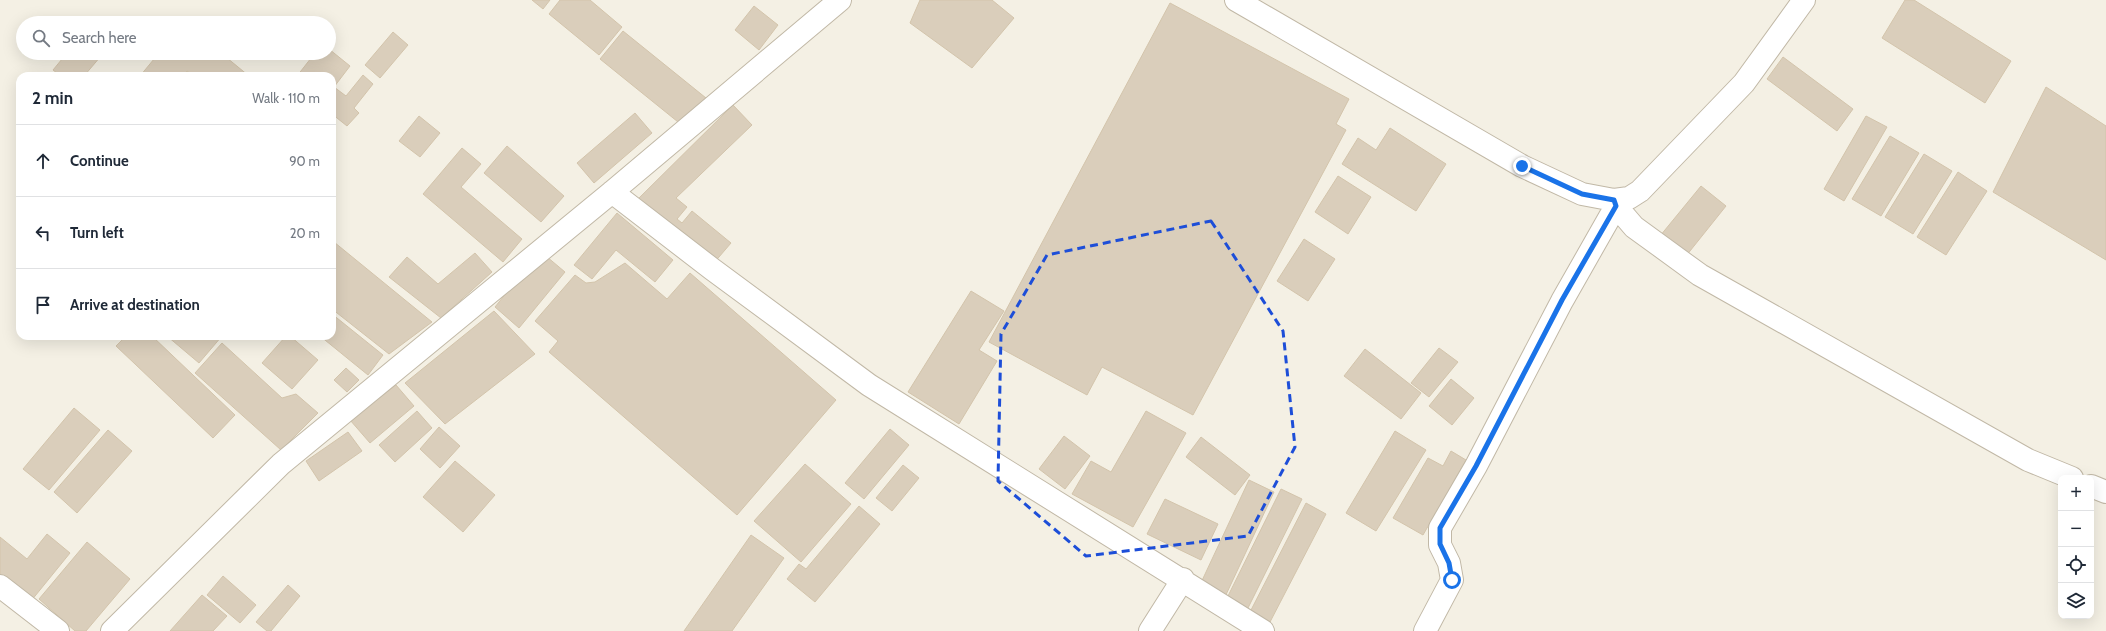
<!DOCTYPE html>
<meta charset="utf-8">
<style>
body{margin:0;font-family:Cabin,sans-serif;background:#f2f2f3;color:#1f2937}
.controls{position:absolute;right:12px;bottom:12px;display:grid;overflow:hidden;border-radius:8px;box-shadow:0 4px 16px #0002}
.controls button{width:36px;height:36px;display:grid;place-items:center;padding:0;border:0;border-bottom:1px solid #e0e1e3;background:#fff;color:#1f2937;font:20px sans-serif}
.stop{position:absolute;width:12px;height:12px;margin:-9px;border:3px solid #1a73e8;border-radius:50%;background:#fff}
.stop.end{background:#1a73e8;border-color:#fff;box-shadow:0 1px 4px #0008}
.list{margin:0;padding:0;list-style:none}
h2{display:flex;justify-content:space-between;align-items:center;height:52px;margin:0;padding:0 16px;font-size:17px}
h2 small{font-size:13px;font-weight:400;color:#747a83}
.list li{display:grid;grid-template-columns:26px 1fr auto;gap:12px;align-items:center;box-sizing:border-box;height:72px;padding:0 16px;border-top:1px solid #e0e1e3}
.list b{display:block;font-size:15px;white-space:nowrap}
.list em{font-size:13px;font-style:normal;color:#747a83}
.icon{flex:none;width:22px;height:22px;fill:none;stroke:currentColor;stroke-width:2;stroke-linecap:round;stroke-linejoin:round}
.map{position:relative;flex:none;width:2106px;height:631px;overflow:hidden}
.search{position:absolute;background:#fff;box-shadow:0 4px 16px #0002;left:16px;top:16px;width:320px;height:44px;display:flex;align-items:center;gap:10px;box-sizing:border-box;padding:0 14px;border-radius:22px;color:#747a83;font-size:15px}
.panel{position:absolute;background:#fff;box-shadow:0 4px 16px #0002;left:16px;top:72px;width:320px;height:268px;border-radius:12px}
.map>svg:first-child{display:block}
.building{fill:#dacebb;stroke:#d3c4ab}
.lines{fill:none;stroke-linecap:round;stroke-linejoin:round}
.street-casing{stroke:#c1b8a6;stroke-width:24}
.street{stroke:#fff;stroke-width:22}
.route{stroke:#1a73e8;stroke-width:5}
.marked{fill:none;stroke:#1d4ed8;stroke-width:3;stroke-dasharray:8 5;stroke-linejoin:round}
</style>
<div class="map">
<svg width="2106" height="631" viewBox="0 0 2106 631">
<rect width="100%" height="100%" fill="#f4f0e4"/>
<path class="building" d="M532 0H550L543 9Z
M560 0H590L622 27 599 55 549 14Z
M920 0H992L1014 18 972 68 910 23Z
M1905 0H1914L2011 61 1985 103 1882 38Z
M1170 3 1349 99 1336 124 1346 130 1193 415 1102 367 1087 395 989 342Z
M754 6 778 25 759 50 735 30Z
M623 31 706 98 683 126 600 59Z
M393 32 408 45 380 78 365 65Z
M329 49 350 66 334 87 346 96 363 75 373 84 354 108 359 113 347 126 332 114V76H297L315 53H329Z
M67 53H97L101 56 84 76H61L53 70Z
M159 53H221L249 76H194L187 71 183 76H140Z
M1783 57 1853 109 1837 131 1767 79Z
M2046 87 2106 126V260L1993 192Z
M733 105 752 125 676 198 687 207 677 219 682 223 692 211 731 243 713 264 636 201Z
M635 113 652 133 594 183 577 163Z
M419 116 440 133 420 157 399 141Z
M1866 116 1887 127 1844 201 1824 189Z
M1390 128 1446 164 1416 211 1342 164 1358 138 1376 150Z
M1890 136 1919 153 1881 216 1852 199Z
M507 146 564 196 541 222 484 173Z
M462 148 481 164 461 187 522 239 503 262 423 194Z
M1924 154 1952 171 1913 234 1885 217Z
M1958 172 1987 191 1946 255 1917 237Z
M1338 176 1371 197 1348 234 1315 212Z
M1701 186 1726 206 1686 256 1660 236Z
M617 213 673 260 655 282 616 250 592 279 574 265Z
M1304 239 1335 259 1308 301 1277 281Z
M334 242 432 322 389 354 332 309V245Z
M540 251 565 272 519 328 495 307Z
M475 253 492 272 441 318 389 277 407 257 438 284Z
M625 263 667 299 690 273 836 400 737 515 549 352 558 341 535 321 575 275 586 283 595 282Z
M971 291 1004 311 979 350 997 361 959 424 908 392Z
M494 311 535 354 445 424 405 383Z
M332 314 383 355 368 375 320 336H332Z
M126 336H152L235 415 213 438 116 346Z
M167 336H222L199 363Z
M286 336H290L318 360 292 389 262 363Z
M222 343 282 398 296 394 318 413 281 450 195 373Z
M1439 348 1458 362 1429 397 1411 383Z
M1365 349 1421 393 1401 419 1344 376Z
M346 368 359 380 347 392 334 380Z
M1451 379 1474 398 1452 425 1429 406Z
M396 385 414 406 370 443 350 420Z
M74 408 100 430 49 490 23 469Z
M417 411 432 428 395 462 379 445Z
M1146 411 1186 433 1133 527 1072 494 1091 461 1111 472Z
M439 427 460 446 440 468 420 449Z
M890 429 909 445 864 499 845 483Z
M108 430 132 451 77 513 54 492Z
M1395 431 1426 450 1376 531 1346 513Z
M348 432 362 451 319 481 306 461Z
M1064 436 1090 456 1065 489 1039 469Z
M1201 437 1250 475 1235 495 1186 457Z
M1451 451 1466 460 1423 535 1393 518 1428 458 1443 466Z
M455 461 495 495 463 532 423 497Z
M805 464 851 504 801 562 754 521Z
M903 465 919 478 892 511 876 498Z
M1249 480 1274 492 1224 599 1199 587Z
M1281 489 1302 499 1247 610 1226 600Z
M1165 499 1218 524 1201 560 1147 534Z
M1306 503 1326 514 1270 622 1250 612Z
M859 506 880 524 815 602 787 579 799 564 806 569Z
M47 534 70 553 31 601 0 576V537L27 559Z
M751 535 784 558 732 631H684Z
M87 542 130 579 86 631H75L39 599Z
M223 576 256 605 240 623 207 595Z
M288 585 300 596 271 631H267L256 622Z
M202 595 227 616 213 631H170Z"/>
<g class="lines">
<defs>
<path id="street" d="M1236 0 1522 166 1582 194 1614 200 1629 198 1640 191 1744 83 1804 0
M612 192 712 269 869 385 1263 631
M1614 200 1616 206 1634 227 1700 275 2028 460 2072 478
M2091 486 2106 492
M0 586 58 631
M112 631 281 464 612 192 840 0
M1150 631 1183 579
M1425 631 1452 580 1449 563 1440 545V528L1476 466 1562 301 1616 206"/>
</defs>
<use href="#street" class="street-casing"/>
<use href="#street" class="street"/>
</g>
<g class="lines">
<path class="route" d="M1452 580 1449 563 1440 544V528L1476 466 1562 300 1616 206 1614 200 1582 194 1522 166"/>
</g>
<path class="marked" d="M1211 221 1283 331 1295 447 1248 536 1086 556 998 481 1001 334 1047 255Z"/>
</svg>
<div class="controls">
<button>+</button>
<button>−</button>
<button><svg class="icon" aria-label="locate" viewBox="0 0 24 24"><circle cx="12" cy="12" r="6"/><path d="M12 2v4M12 18v4M2 12h4M18 12h4"/></svg></button>
<button><svg class="icon" aria-label="layers" viewBox="0 0 24 24"><path d="M12 4l9 5-9 5-9-5zM3 14l9 5 9-5"/></svg></button>
</div>
<div class="stop" style="left:1452px;top:580px"></div>
<div class="stop end" style="left:1522px;top:166px"></div>
<div class="search"><svg class="icon" aria-label="search" viewBox="0 0 24 24"><circle cx="10" cy="10" r="6"/><path d="M15 15l6 6"/></svg>Search here</div>
<section class="panel">
<h2>2 min<small>Walk · 110 m</small></h2>
<ul class="list">
<li><svg class="icon" aria-label="ahead" viewBox="0 0 24 24"><path d="M12 20V5M6 11l6-6 6 6"/></svg><div><b>Continue</b></div><em>90 m</em></li>
<li><svg class="icon" aria-label="left" viewBox="0 0 24 24"><path d="M17 20v-9H6M10 6l-5 5 5 5"/></svg><div><b>Turn left</b></div><em>20 m</em></li>
<li><svg class="icon" aria-label="arrive" viewBox="0 0 24 24"><path d="M6 21V4h12l-3 4 3 4H6"/></svg><div><b>Arrive at destination</b></div></li>
</ul>
</section>
</div>
